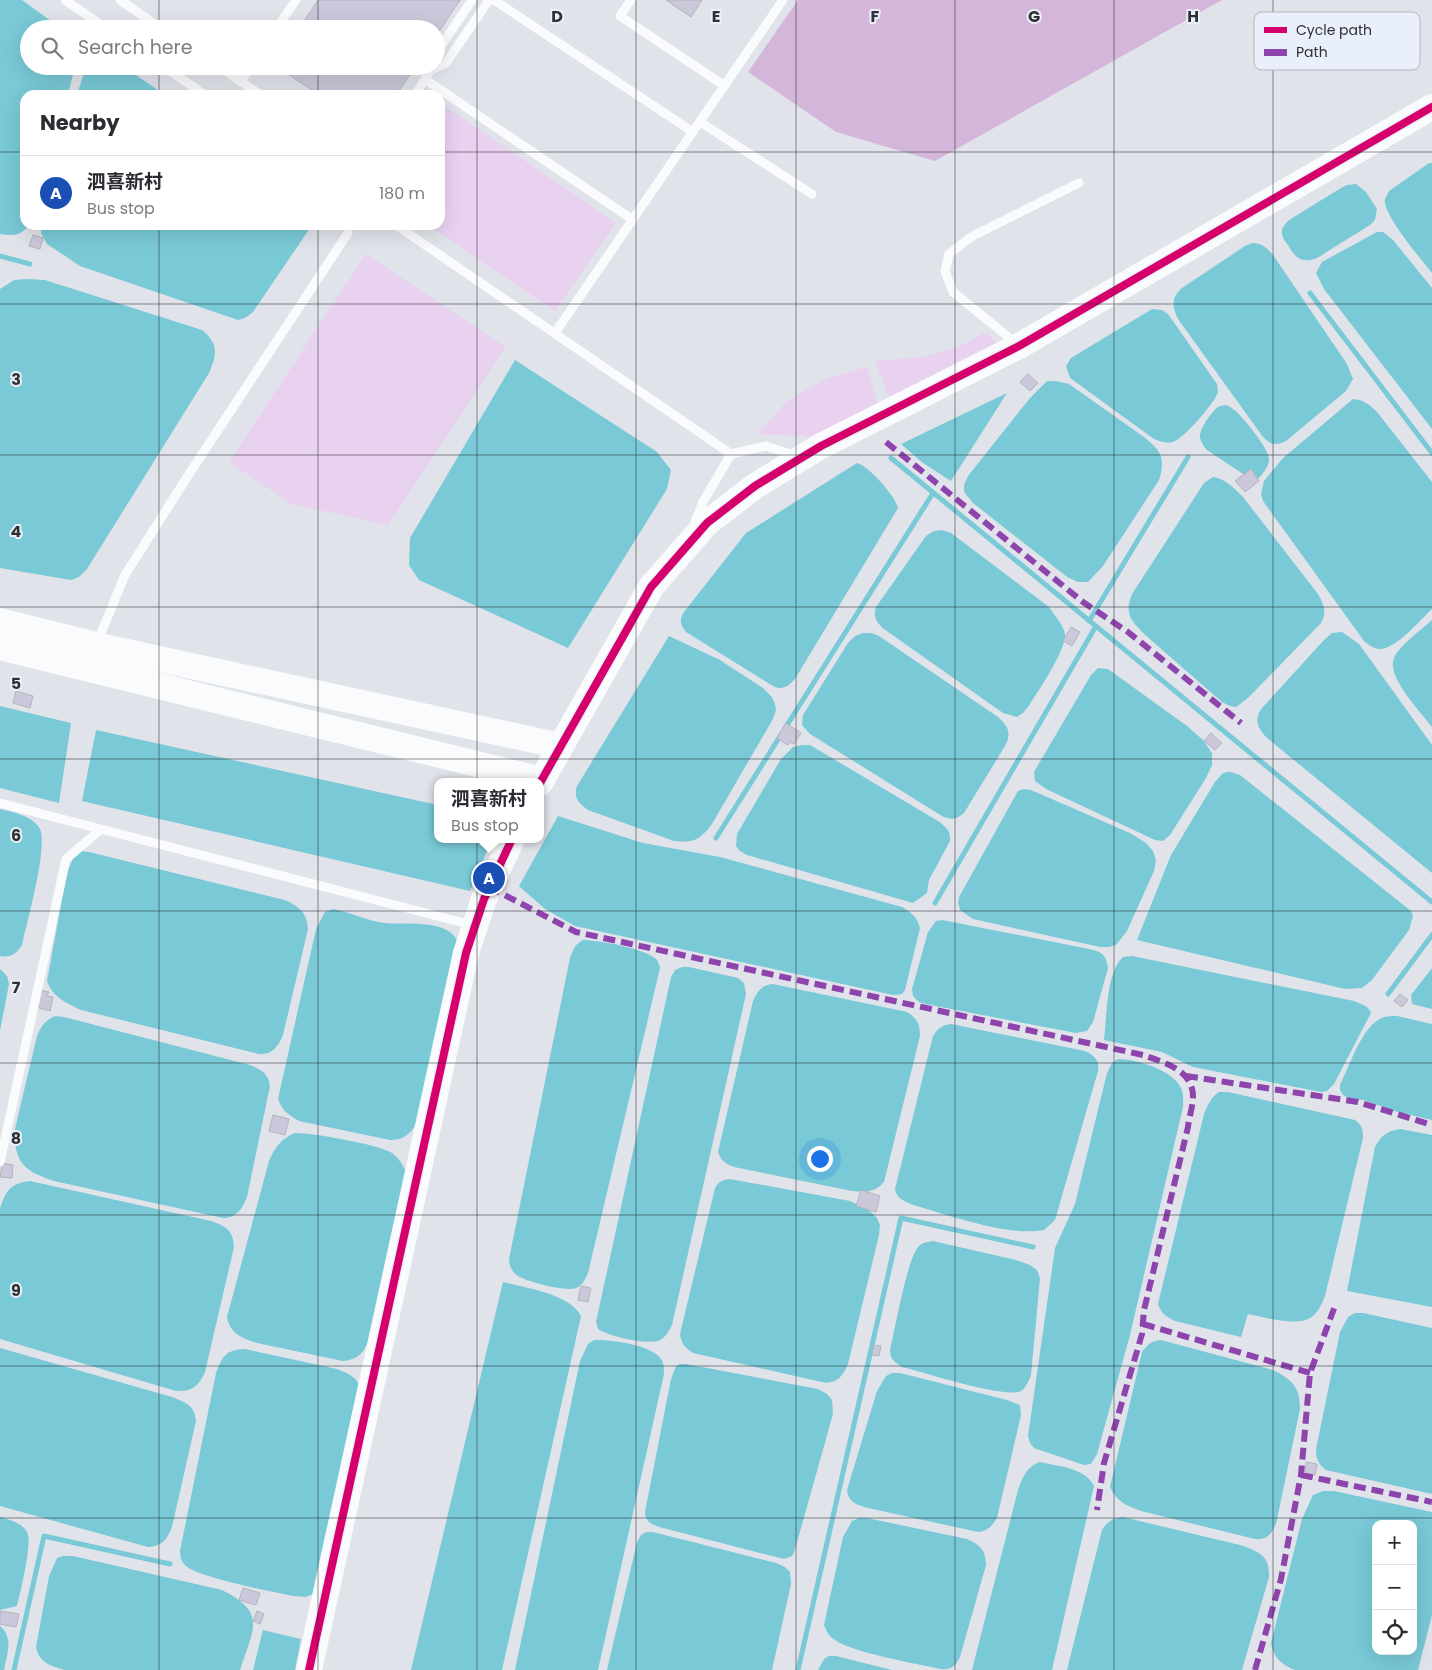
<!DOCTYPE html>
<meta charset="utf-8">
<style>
body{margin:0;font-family:Poppins,"Noto Sans SC",sans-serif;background:#f7f7f7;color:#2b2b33}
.controls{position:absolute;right:15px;bottom:15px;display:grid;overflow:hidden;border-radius:10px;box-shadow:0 5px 20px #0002}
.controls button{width:45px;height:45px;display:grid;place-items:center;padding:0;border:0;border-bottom:1px solid #e1e1e2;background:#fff;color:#2b2b33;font:25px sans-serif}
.you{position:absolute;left:819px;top:1158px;width:18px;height:18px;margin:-12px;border:4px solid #fff;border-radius:50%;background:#1a73e8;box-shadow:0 0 0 8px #1a73e833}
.badge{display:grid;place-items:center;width:32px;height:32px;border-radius:50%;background:#db2777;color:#fff;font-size:16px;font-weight:700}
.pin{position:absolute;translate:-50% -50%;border:2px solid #fff;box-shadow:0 1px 5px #0006}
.popup{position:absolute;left:434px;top:778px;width:110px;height:65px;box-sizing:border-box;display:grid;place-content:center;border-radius:10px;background:#fff;filter:drop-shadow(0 1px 4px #0005);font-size:16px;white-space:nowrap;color:#7c7c81}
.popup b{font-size:19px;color:#2b2b33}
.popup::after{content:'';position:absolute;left:50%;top:100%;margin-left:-10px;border:10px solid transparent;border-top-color:#fff}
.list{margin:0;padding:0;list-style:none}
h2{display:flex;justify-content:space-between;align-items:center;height:65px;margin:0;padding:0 20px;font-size:21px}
h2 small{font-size:16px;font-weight:400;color:#7c7c81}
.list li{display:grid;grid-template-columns:32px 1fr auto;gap:15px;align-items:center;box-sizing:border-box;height:75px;padding:0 20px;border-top:1px solid #e1e1e2}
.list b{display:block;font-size:19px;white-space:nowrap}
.list p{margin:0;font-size:16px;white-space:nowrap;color:#7c7c81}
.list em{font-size:16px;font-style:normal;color:#7c7c81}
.icon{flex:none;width:28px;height:28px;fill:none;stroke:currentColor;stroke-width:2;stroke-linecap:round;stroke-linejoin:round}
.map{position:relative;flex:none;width:1432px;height:1670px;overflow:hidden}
.search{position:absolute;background:#fff;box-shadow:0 5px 20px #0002;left:20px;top:20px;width:425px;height:55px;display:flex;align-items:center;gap:12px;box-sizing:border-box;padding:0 18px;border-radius:28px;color:#7c7c81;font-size:19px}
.panel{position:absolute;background:#fff;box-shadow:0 5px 20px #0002;left:20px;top:90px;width:425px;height:140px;border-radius:15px}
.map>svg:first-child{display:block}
.green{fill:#e9d1f0}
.forest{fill:#d3b6da}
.water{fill:#79c9d7;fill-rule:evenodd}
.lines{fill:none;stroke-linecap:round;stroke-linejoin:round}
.stream{stroke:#79c9d7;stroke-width:5}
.building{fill:#cac8da;stroke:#b4b5ba}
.lane{stroke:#fafbfc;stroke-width:9}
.secondary{stroke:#fafbfc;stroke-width:26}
.quiet{stroke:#8e44ad;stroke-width:6;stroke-dasharray:12 6;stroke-linecap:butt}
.cycleway-casing{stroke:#eaf0fb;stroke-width:11}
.cycleway{stroke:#d6006c;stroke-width:8}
.grid{fill:none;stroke:#2e3034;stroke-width:1;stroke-opacity:0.55}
.key{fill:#eaf0fb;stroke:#b2b6bf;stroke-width:1}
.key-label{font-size:14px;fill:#2e3034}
.grid-label{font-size:16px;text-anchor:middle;font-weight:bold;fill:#2e3034;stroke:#eaf0fb;stroke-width:4;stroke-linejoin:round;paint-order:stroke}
</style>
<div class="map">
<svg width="1432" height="1670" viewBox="0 0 1432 1670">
<rect width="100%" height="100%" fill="#e1e3ea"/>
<path class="green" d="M440 103 616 223 555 311 428 225H440Z
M366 254 506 347 388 525 292 504 229 462Z
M986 332 998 344 890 399 875 361 924 357 963 345Z
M867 367 878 405 820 437 758 434 787 401 828 378Z"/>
<path class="forest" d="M798 0H1222L935 161 836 132 748 72Z"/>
<path class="water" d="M0 0H22L62 29H29V66H75L68 95H25V225H29C21 236 13 236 0 234Z
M86 66H123L165 95H77Z
M1429 163H1432V273C1422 260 1382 214 1385 199 1386 196 1388 194 1389 191Z
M1356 184 1366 192 1377 209 1375 220 1370 225 1317 258C1302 264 1295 258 1288 245 1285 241 1281 236 1282 230 1283 226 1286 223 1289 220L1341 188 1347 185Z
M42 225H312L253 312 245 318 238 320 80 266 47 244 41 233Z
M1377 232H1383L1393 240 1432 288V429L1324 289 1316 273 1322 262Z
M1252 243C1262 243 1267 248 1273 255L1347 364 1353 379 1346 391 1286 441C1276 446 1271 445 1263 437L1178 319C1172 306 1171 298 1182 288L1245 246Z
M28 279 45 280 202 330C219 344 217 354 209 373L87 569 79 577 71 580 0 568V289L14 280Z
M1152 309 1162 310 1168 314 1217 384C1217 385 1218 391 1218 392 1215 403 1183 439 1173 442 1166 444 1160 441 1154 439L1070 378 1066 366 1071 358Z
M515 360 657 452 671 470 667 489 568 648 419 580 409 565 410 538Z
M1047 381H1056L1069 384 1144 437C1161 451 1166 457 1159 480L1103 566 1088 582H1078L1067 577 973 503 964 492V485L968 476 1030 398Z
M1007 393 951 481 923 463 901 444Z
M1353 399C1364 400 1369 404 1377 412L1432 482V609C1420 620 1395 651 1378 649 1372 648 1368 644 1364 641L1263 501 1261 494 1264 481 1283 458Z
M1226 405C1229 406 1231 407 1233 409 1241 414 1271 451 1269 460 1269 466 1262 475 1257 480L1249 478 1207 450C1203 446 1200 441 1200 435 1201 427 1212 411 1218 407 1221 405 1223 406 1226 405Z
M857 463C869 466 896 497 898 508L795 679C788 686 783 691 773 686L686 632C680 625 679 620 684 612L746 533Z
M1213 477C1226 479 1234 488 1243 497L1318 594C1324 605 1327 612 1321 623L1248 698 1236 707 1230 706 1222 702 1144 634C1131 620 1124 614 1132 594L1204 483Z
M942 530 951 533 1049 607C1054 615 1063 624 1065 634 1067 649 1037 693 1028 707L1023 713 1017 717 1003 713 884 629C876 622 873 617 876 607L926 536 934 531Z
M1432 620V727C1421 712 1386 677 1394 658 1399 646 1422 629 1432 620Z
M1342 632 1359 644 1432 745V873L1267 738C1258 728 1254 721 1261 709L1324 640 1332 633Z
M863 633H871L879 636 998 717C1008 726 1012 733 1005 746L964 813C956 820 951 820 942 816L810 734 802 725 803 715 848 643 855 636Z
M669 636 720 660 763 688 772 697 775 704 776 710 773 719 712 824C700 840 694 843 674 841L588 810C579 803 573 798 577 786Z
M1098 668 1108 669 1187 726 1203 740 1212 753V765L1206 778 1170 835 1163 841 1155 840 1046 789 1035 781 1034 772 1091 675Z
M0 706 71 723 59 803 0 788Z
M96 730 438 805V839H492L470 891 82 801Z
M802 745H810L938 821C946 827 951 831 950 841L929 880 927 893 913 903 747 855 740 851 736 846 737 834 781 759 793 747Z
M1226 772H1231L1240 775 1411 911 1413 916 1409 930 1372 980 1362 988 1345 989 1137 940 1171 855 1215 782 1222 774Z
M1024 789 1031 790 1130 833 1146 843 1153 851 1156 860 1154 871 1127 931 1116 945 1109 947H1100L973 919 960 910 958 903 959 897 1018 791Z
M0 809C13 812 33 816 40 829 48 848 27 922 22 945 16 954 11 958 0 956Z
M558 816 643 843 720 857 902 907C912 913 917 917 920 928L905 990 902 994 893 995 575 926 545 909 519 886Z
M80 851 89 852 285 900C300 907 307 913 308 929L283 1035C278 1047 272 1055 259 1054L81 1010C67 1003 52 997 47 981L67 872 75 854Z
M333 909C351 912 367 921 385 923 405 925 441 919 455 937 457 939 458 945 460 948L415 1126C408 1136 402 1140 390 1140L299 1121C288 1115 282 1110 278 1099L316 929 325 912Z
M942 920 1089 949C1102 952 1106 954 1108 968L1093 1022 1087 1031 1076 1033 925 1004 919 1002 913 996 912 989 928 932 936 921Z
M583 940C598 940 648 949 657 960 658 962 660 966 660 968L588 1273C585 1279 583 1285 576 1288 566 1292 528 1282 518 1276 512 1272 509 1266 509 1259L570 958C573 950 575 944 583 940Z
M1132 956 1354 1001C1361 1004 1369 1006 1371 1013L1334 1084 1327 1091 1321 1092 1193 1067 1162 1052 1104 1040C1107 1017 1106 972 1123 957Z
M682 967H689L738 978 744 983 746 994 672 1325C669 1331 666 1337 660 1340 649 1346 608 1336 598 1329L596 1322 671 977 675 970Z
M1432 968V1009L1412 1004 1411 995Z
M0 969 7 976 9 984 0 1031Z
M773 984 907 1012C917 1018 920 1024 920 1036L884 1182C874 1193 866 1192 852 1191L734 1167C726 1164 721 1161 718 1152L753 1001C758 991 761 985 773 984Z
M55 1016 64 1017 250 1065C262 1070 268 1073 270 1086L247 1197C242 1209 237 1218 223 1218L54 1181C25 1171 16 1165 14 1133L37 1036C41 1027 44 1021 55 1016Z
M1397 1016 1432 1024V1120L1394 1111 1364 1100 1348 1098 1343 1095 1340 1090V1085C1349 1067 1361 1030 1378 1020 1384 1016 1390 1016 1397 1016Z
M951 1024 1085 1051C1094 1055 1100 1060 1098 1071L1055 1220 1044 1230C1008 1237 949 1215 913 1205 904 1201 897 1199 895 1189L933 1036C938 1028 942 1025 951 1024Z
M1118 1059C1136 1059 1173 1070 1181 1088 1184 1094 1183 1100 1183 1107L1130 1335 1097 1454 1091 1464 1084 1465 1034 1448 1030 1443 1028 1436 1055 1248 1075 1204 1107 1073 1112 1063Z
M1219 1092H1228L1355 1120C1362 1125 1363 1129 1363 1138L1325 1296C1322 1303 1319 1311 1313 1316 1300 1328 1264 1317 1248 1314L1241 1337 1175 1321C1167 1317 1161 1314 1158 1304L1204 1114C1208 1105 1210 1098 1219 1092Z
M1400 1129 1432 1135V1307L1347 1291 1375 1147C1381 1136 1386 1131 1400 1129Z
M295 1133C313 1133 377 1144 392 1153 399 1158 402 1164 406 1172L370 1337C365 1351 359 1360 343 1361L257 1343C242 1338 230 1334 227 1317L269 1161C275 1147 281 1139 295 1133Z
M730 1179 850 1201 870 1211 877 1218 880 1225 879 1235 848 1364C843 1375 839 1382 826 1383L693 1353C685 1348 681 1343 680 1334L715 1188C719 1181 723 1180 730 1179Z
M30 1181 211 1221C226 1227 233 1229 234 1247L205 1372C199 1386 192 1392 176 1391L0 1339V1209C5 1191 11 1183 30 1181Z
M933 1241 1016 1260 1030 1265 1037 1270 1040 1278 1031 1375C1029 1380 1026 1388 1021 1391 1005 1399 923 1372 902 1367 894 1362 890 1359 890 1350 895 1330 907 1258 919 1246 923 1242 928 1242 933 1241Z
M503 1282C526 1288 570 1294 581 1316L502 1670H411Z
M1355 1313H1363L1432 1328V1494L1326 1470C1318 1464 1316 1459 1316 1449L1340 1332 1348 1317Z
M594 1340C609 1339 653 1345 661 1359 664 1363 664 1368 664 1374L598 1670H515L580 1361 588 1344Z
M1161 1340 1273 1370C1292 1380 1300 1386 1300 1409L1276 1524C1271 1535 1267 1540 1255 1539L1141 1511C1127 1506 1116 1501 1110 1487L1142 1352C1148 1344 1151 1341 1161 1340Z
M0 1348 172 1397C186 1403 194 1404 196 1421L172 1527C167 1540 162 1546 148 1547L0 1506Z
M245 1349 337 1369C347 1373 356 1376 360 1387L313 1594 306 1597 294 1596C274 1592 195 1577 185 1565 181 1561 180 1556 180 1551L216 1373C223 1355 226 1350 245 1349Z
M680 1364H686L818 1389 827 1394 832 1400 833 1414 794 1553 792 1556 784 1559 659 1527C651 1524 645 1521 645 1512L671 1379 676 1366Z
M892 1373H900L1007 1400 1020 1405 1021 1415 997 1518C992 1526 988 1531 978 1532L868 1508C857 1505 848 1502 847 1490L877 1391 886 1376Z
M1040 1462C1057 1466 1086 1468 1094 1486L1052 1670H972L1018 1490C1023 1477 1026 1467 1040 1462Z
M1323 1491H1334L1432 1512V1615L1418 1670H1295C1282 1665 1273 1657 1271 1643L1302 1519 1313 1495ZM1376 1524H1413V1651H1376Z
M0 1517C10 1520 22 1523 27 1532 33 1542 20 1593 17 1606L0 1610Z
M1123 1517 1244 1546C1261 1553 1270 1557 1269 1577L1242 1670H1067L1102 1530C1108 1521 1113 1518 1123 1517Z
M859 1518H867L967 1539C980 1545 986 1550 986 1565L960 1657C956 1666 951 1670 941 1669 918 1664 848 1652 832 1638 828 1635 826 1630 824 1625L843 1537 852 1521Z
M646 1532H653L776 1563 785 1567 790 1572 791 1584 772 1670H607L637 1542 641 1535Z
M63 1556H73L222 1590C268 1613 253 1629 240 1670H65C51 1666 39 1663 36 1647L49 1576 57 1558Z
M0 1626C14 1638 7 1654 4 1670H0Z
M263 1630 301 1639 295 1670H253Z
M829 1656H836L892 1670H818L824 1659Z"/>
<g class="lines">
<path class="stream" d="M0 256 30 264
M1310 293 1432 453
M891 458 1432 902
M1089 621 1188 457
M716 838 933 493
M935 903 1096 626
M1388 994 1432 935
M14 1670 44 1536 170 1564
M798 1670 901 1218 1033 1247"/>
</g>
<path class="building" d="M318 0H460L436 36V29H299Z
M666 0H702L691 17Z
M276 66H416L396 95H319Z
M33 235 43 238 40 249 29 246Z
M1028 374 1038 383 1030 391 1020 382Z
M1251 469 1259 481 1245 492 1235 481Z
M1071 627 1080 632 1072 646 1063 641Z
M16 691 33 696 30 708 13 703Z
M786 723 801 733 794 744 790 742 788 745 777 738Z
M1211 733 1222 743 1215 750 1204 741Z
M40 990 49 992 47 996 53 997 50 1011 36 1007Z
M1400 994 1408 1000 1402 1007 1394 1001Z
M273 1115 289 1119 285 1135 269 1131Z
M2 1163 13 1165 12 1178 0 1177Z
M861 1190 880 1196 876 1212 856 1206Z
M581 1286 591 1288 588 1302 578 1300Z
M874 1345 881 1346 879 1356 872 1355Z
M1306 1462 1317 1464 1315 1475 1305 1473Z
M243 1588 260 1593 256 1605 239 1600Z
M0 1611 19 1614 16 1627 0 1624Z
M257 1611 264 1614 260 1624 253 1621Z"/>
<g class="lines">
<path class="lane" d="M65 0 107 29
M120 0 162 29
M494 0 693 132
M631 0 620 16 725 86
M276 29 296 0
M436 53 472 0
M163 66 205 95
M218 66 261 95
M433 69 446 63 489 0
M426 80 633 220
M241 82 251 66
M415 95 433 66
M700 122 812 194
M396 225 731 454
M555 333 783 0
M1017 344 953 292 945 271 949 254 971 237 1079 183
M695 522 703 502 731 454 766 446 797 456
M97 643 125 575 191 471 348 233
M0 803 472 925
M0 1162 66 859 101 829"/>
<path class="secondary" d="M0 621 113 649 561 746
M0 647 542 780
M540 783 651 587 707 523 755 486 821 446 1019 346 1432 107
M309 1670 466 953 484 899 512 839"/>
<path class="quiet" d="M886 442 1083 602 1128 632 1241 723
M489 887 576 932 1143 1055C1165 1063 1195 1070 1193 1100 1192 1109 1189 1118 1188 1127L1144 1310 1142 1334 1104 1463 1097 1510
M1186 1076 1358 1102 1432 1125
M1143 1324 1310 1373
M1301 1475 1432 1502
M1255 1670 1281 1579 1301 1475 1310 1373 1335 1306"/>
<defs>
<path id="cycleway" d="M540 783 651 587 707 523 755 486 821 446 1019 346 1432 107
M309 1670 466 953 484 899 512 839"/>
</defs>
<use href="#cycleway" class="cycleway-casing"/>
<use href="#cycleway" class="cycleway"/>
</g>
<path class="grid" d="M159 0V29M318 0V29M477 0V1670M636 0V1670M796 0V1670M955 0V1670M1114 0V1670M1273 0V1670M159 66V95M318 66V95M0 152H25M440 152H1432M159 225V1670M318 225V1670M0 304H1432M0 455H1432M0 607H1432M0 759H1432M0 911H1432M0 1063H1432M0 1215H1432M0 1366H1432M0 1518H1432"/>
<rect x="1254" y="12" width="166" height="58" rx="8" class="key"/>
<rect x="1264" y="27" width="23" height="6" fill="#d6006c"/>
<rect x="1264" y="49" width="23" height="7" fill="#8e44ad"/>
<g class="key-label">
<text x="1296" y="35">Cycle path</text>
<text x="1296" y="57">Path</text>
</g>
<g class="grid-label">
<text x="557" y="22">D</text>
<text x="716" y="22">E</text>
<text x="875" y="22">F</text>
<text x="1034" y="22">G</text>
<text x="1193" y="22">H</text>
<text x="16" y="385">3</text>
<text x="16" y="537">4</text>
<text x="16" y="689">5</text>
<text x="16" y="841">6</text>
<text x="16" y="993">7</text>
<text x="16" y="1144">8</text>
<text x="16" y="1296">9</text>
</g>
</svg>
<div class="controls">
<button>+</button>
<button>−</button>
<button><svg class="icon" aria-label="locate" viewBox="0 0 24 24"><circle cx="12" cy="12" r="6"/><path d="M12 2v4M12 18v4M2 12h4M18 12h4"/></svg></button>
</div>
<div class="you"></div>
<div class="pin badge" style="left:489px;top:878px;background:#1a4fb4">A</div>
<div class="popup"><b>泗喜新村</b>Bus stop</div>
<div class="search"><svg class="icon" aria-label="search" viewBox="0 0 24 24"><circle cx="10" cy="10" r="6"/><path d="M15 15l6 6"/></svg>Search here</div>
<section class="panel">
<h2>Nearby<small></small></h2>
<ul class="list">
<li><span class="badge" style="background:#1a4fb4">A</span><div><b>泗喜新村</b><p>Bus stop</p></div><em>180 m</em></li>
</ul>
</section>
</div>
